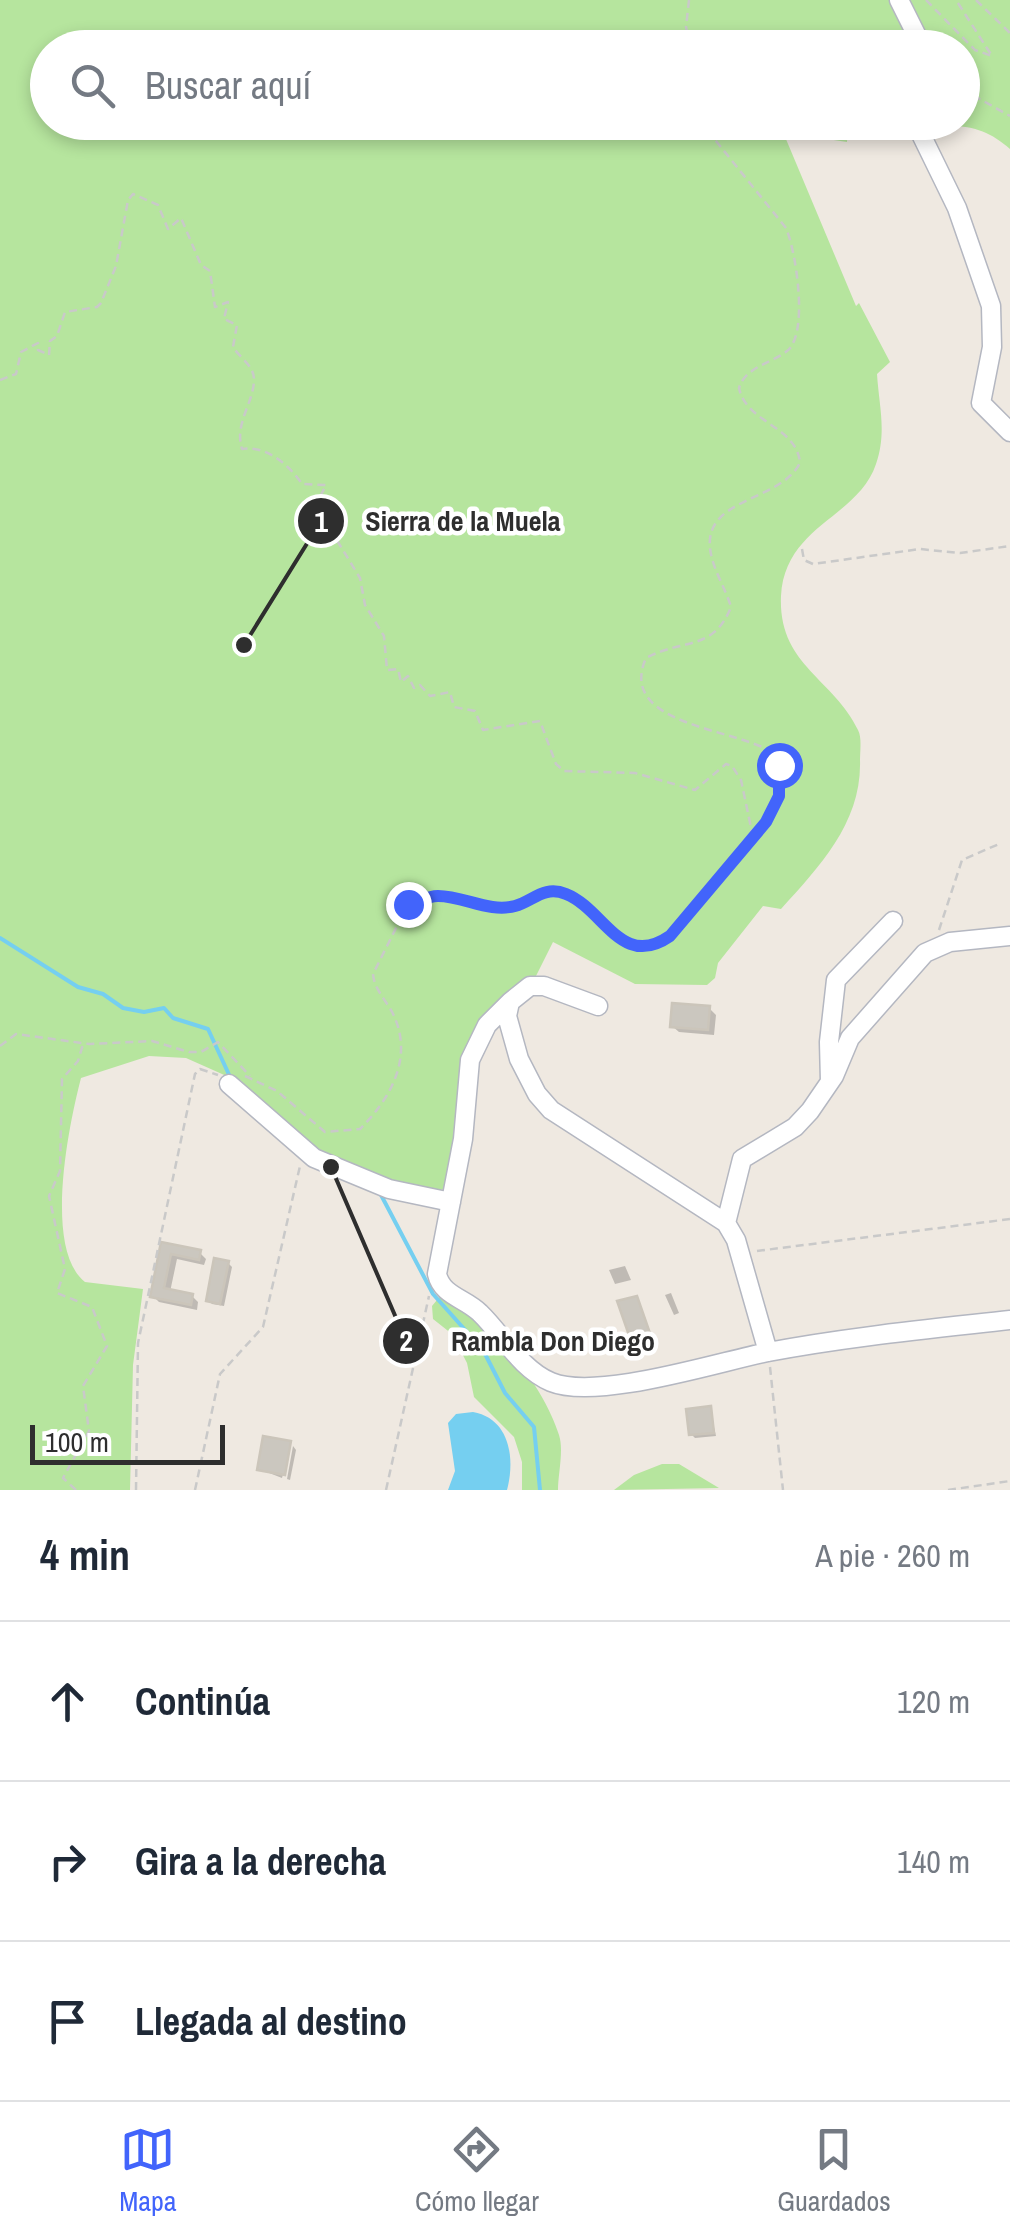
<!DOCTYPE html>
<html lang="es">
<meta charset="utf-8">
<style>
body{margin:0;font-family:"Archivo Narrow",sans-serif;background:#f6f6f7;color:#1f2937}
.scale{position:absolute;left:30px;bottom:25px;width:195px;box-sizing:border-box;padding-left:10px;border:5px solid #2e2e2e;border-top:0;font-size:28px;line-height:35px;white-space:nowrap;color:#2e2e2e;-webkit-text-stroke:8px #fff;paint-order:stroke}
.stop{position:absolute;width:30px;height:30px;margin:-22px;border:8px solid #4264fb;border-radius:50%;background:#fff}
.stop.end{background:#4264fb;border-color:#fff;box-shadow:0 2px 10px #0008}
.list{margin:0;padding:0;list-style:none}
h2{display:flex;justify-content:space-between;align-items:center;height:130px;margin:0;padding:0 40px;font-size:42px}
h2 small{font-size:32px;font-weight:400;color:#747a83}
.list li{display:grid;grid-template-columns:65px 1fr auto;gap:30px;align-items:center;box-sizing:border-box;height:160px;padding:0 40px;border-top:2px solid #e0e1e3}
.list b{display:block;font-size:38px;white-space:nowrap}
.list em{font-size:32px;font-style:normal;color:#747a83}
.icon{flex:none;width:55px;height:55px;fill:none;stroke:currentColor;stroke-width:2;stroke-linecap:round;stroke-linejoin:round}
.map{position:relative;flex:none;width:1010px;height:1490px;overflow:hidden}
.search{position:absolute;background:#fff;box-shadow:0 5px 15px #0003;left:30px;right:30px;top:30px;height:110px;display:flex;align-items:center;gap:25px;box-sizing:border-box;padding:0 35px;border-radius:55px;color:#747a83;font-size:38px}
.sheet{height:610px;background:#fff}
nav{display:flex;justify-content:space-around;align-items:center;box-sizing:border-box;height:140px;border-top:2px solid #e0e1e3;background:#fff;font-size:28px;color:#747a83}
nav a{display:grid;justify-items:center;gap:5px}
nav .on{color:#4264fb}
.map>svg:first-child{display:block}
.green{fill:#b6e59e}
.water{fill:#75cff0}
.shadow{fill:#0003}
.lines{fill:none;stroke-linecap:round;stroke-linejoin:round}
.stream{stroke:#75cff0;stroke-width:4}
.building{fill:#cbc7bf;stroke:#cbc5ba;stroke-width:2.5}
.minor-casing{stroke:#b4b7c1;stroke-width:21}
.path{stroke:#c9c9c9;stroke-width:2.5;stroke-dasharray:8 5;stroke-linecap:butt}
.minor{stroke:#fff;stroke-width:18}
.route{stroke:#4264fb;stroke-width:12}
.leader{fill:none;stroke:#2e2e2e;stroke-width:4}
.callout-dot{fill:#2e2e2e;stroke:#fff;stroke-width:4}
.mark-label{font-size:30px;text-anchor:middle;font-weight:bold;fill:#fff}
.callout-label{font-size:28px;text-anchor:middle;font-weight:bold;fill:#2e2e2e;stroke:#fff;stroke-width:9;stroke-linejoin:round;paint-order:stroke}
</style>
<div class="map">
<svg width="1010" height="1490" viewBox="0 0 1010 1490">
<rect width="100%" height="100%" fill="#efe9e1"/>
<path class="green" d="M0 0H892L916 47 48 48V122L848 123 847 142 807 136 789 128 783 132 856 306 859 303 890 362 877 374C879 406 887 432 876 464 858 518 785 525 781 596 778 665 833 678 858 730 862 737 860 751 860 760 862 822 820 866 781 909L763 906 718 963 715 978 707 985 635 984 553 942 535 978 485 1022 447 1188 435 1192 380 1178 319 1150 231 1078 186 1058 149 1056 81 1078C69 1124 43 1249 85 1282L143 1289 133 1365 130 1490H0Z
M906 0H1010V149C992 133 975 126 950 126L941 135 924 127 923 123 962 122V48L930 47Z
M442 1294C490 1317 544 1386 559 1435 564 1450 558 1474 558 1490H522V1462L514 1437 474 1397 467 1363 452 1334 433 1319 432 1306Z
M662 1464H679L719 1488 614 1490 634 1475Z"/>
<path class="water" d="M473 1412C511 1419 515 1460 507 1490H448L455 1471 448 1423 456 1414Z"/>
<path class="shadow" d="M709 1008 716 1015 714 1035 679 1032 672 1026Z
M163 1245 199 1252 206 1259 204 1265 177 1259 170 1292 192 1296 198 1302 197 1310 159 1302 153 1296Z
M228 1263 232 1267 224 1306 212 1304 208 1300Z
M625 1266 631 1280 615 1284 609 1270Z
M671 1293 679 1313 674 1315 665 1295Z
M636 1299 655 1342 640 1346 634 1339Z
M710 1409 716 1436 695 1438 691 1434Z
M265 1439 291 1445 282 1478 259 1469Z
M293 1446 296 1450 290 1480 287 1479Z"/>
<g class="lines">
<path class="stream" d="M0 938 78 987 103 994 123 1008 144 1012 164 1008 173 1018 208 1029 231 1079
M380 1193 433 1294 483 1350 505 1393 534 1427 540 1490"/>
</g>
<path class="building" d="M672 1003 710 1006 708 1030 670 1027Z
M161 1242 201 1250 199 1260 171 1254 164 1288 193 1294 191 1305 150 1297Z
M214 1258 229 1261 220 1304 206 1301Z
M637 1296 651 1336 631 1341 617 1301Z
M711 1406 714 1433 689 1435 686 1409Z
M263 1436 291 1441 285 1475 257 1470Z"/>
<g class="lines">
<defs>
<path id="minor" d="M899 0 923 48
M915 122 957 208 991 306 992 347 981 403 1010 432
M510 1002 487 1025 470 1060 463 1139 437 1274C442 1296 465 1298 480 1313 503 1335 520 1369 551 1382 597 1401 718 1362 768 1352 847 1337 930 1329 1010 1320
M598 1006 544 986H530L510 1002 507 1016 519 1059 537 1094 551 1110 726 1223 736 1240 768 1352
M830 1082 829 1042 836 980 893 921
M229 1084 314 1158 389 1189 451 1202
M726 1223 742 1159 795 1127 810 1111 834 1076 850 1038 925 953 950 942 1010 936"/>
</defs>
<use href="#minor" class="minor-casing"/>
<path class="path" d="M689 0 686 27 691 48
M926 0 975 50 992 56 956 0
M976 0 1010 33
M962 89 1010 116
M0 380 16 374 21 352 38 343V350L49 355 50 341 57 336 65 312 97 307 101 303 116 266 128 200 133 194 158 205 168 229 181 218 201 265 210 271 215 307 228 302 224 319 237 325 233 347C239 357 254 366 254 379 254 403 234 423 242 449 267 445 290 466 302 484L326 485 315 507 328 541 338 542 360 578 365 605 384 636 387 670 398 669 401 682 408 676 414 688 420 685 430 696 450 692 454 707 475 711 483 730 540 721 556 764 564 771 635 773 695 790 726 764 732 766 741 780 753 837
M802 549 804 560 813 564 920 549 960 553 1010 546
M939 930 962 860 999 844
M0 1046 16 1034 89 1044 152 1041 189 1052H201L218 1042 250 1076
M245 1076 277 1091 325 1132 360 1129C391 1098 413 1058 394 1016 388 1002 374 990 373 974L408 904 436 896 489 908 517 906 537 892 565 893 631 944 657 945C677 931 688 910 704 892 737 857 801 807 773 753 737 728 616 726 646 658 683 638 713 652 731 607 725 587 712 568 710 548 705 497 780 502 800 463 797 426 746 423 739 388 746 366 771 364 787 351 809 334 796 251 786 228L712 136 707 122
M757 1251 1010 1219
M770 1367 783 1490
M76 1490 63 1478 89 1431 83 1386 107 1346 92 1307 57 1293 65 1269 49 1196 60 1171 62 1079 78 1061 84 1041
M136 1490 138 1343 195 1074 200 1069 218 1075
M195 1490 220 1374 263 1327 300 1166
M386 1490 429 1296
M948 1490 1010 1481"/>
<use href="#minor" class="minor"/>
</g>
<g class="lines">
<path class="route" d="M408 904C418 901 429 896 438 896 464 896 489 913 515 906 533 901 544 885 566 894 604 909 621 970 670 936L766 822 779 796V765"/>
</g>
<path class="leader" d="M244 645L321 521M331 1167L406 1341"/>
<g class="callout-dot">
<circle cx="244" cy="645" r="10"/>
<circle cx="331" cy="1167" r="10"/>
<circle cx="321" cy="521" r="25"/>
<circle cx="406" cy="1341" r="25"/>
</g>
<g class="mark-label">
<text x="321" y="532">1</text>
<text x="406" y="1351">2</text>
</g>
<g class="callout-label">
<text x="463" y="531">Sierra de la Muela</text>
<text x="553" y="1351">Rambla Don Diego</text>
</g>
</svg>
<div class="scale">100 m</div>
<div class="stop" style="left:779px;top:765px"></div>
<div class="stop end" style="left:408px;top:904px"></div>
<div class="search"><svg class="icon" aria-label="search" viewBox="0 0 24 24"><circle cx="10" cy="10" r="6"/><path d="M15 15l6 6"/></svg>Buscar aquí</div>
</div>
<section class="sheet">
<h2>4 min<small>A pie · 260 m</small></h2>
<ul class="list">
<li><svg class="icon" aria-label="ahead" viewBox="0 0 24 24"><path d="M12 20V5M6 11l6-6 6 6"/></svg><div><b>Continúa</b></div><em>120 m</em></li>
<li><svg class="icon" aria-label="right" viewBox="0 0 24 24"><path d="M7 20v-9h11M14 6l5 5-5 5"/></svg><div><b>Gira a la derecha</b></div><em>140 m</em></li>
<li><svg class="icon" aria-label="arrive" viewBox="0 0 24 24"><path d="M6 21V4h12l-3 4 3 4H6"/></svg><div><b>Llegada al destino</b></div></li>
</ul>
</section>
<nav>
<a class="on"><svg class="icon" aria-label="map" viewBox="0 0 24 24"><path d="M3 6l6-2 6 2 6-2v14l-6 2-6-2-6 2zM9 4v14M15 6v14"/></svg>Mapa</a>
<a><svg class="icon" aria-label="directions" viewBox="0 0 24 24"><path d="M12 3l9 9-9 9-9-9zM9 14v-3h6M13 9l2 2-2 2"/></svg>Cómo llegar</a>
<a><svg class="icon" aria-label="saved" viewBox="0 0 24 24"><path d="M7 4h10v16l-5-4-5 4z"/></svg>Guardados</a>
</nav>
